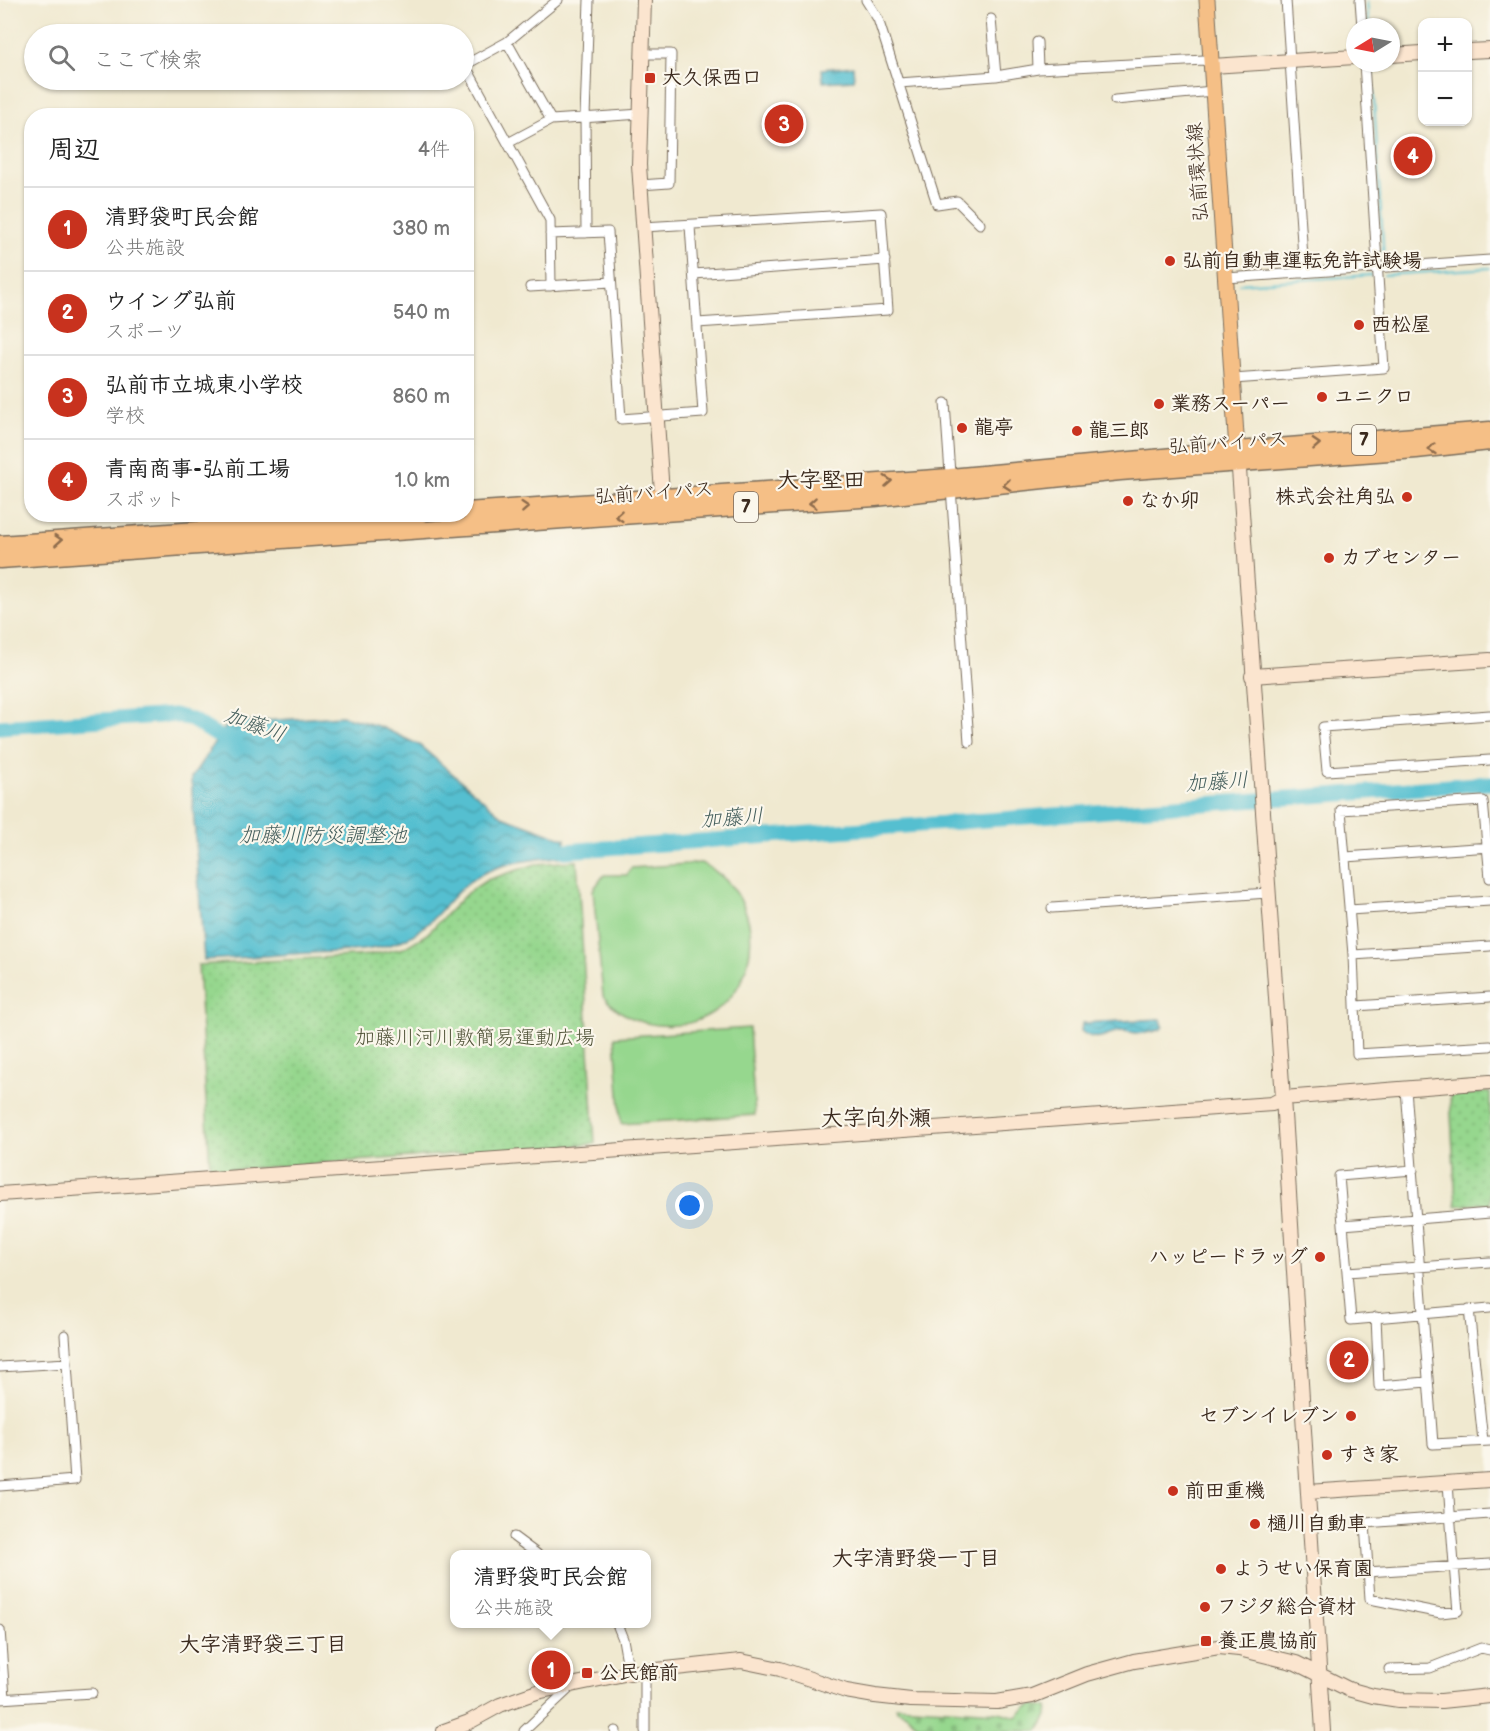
<!DOCTYPE html>
<html lang="ja">
<meta charset="utf-8">
<style>
body{margin:0;font-family:"Balsamiq Sans","Klee One",sans-serif;background:#f6f6f6;color:#222}
.controls{position:absolute;right:18px;top:18px;display:grid;overflow:hidden;border-radius:12px;box-shadow:0 2px 4px #0004}
.controls button{width:54px;height:54px;display:grid;place-items:center;padding:0;border:0;border-bottom:2px solid #e0e0e0;background:#fff;color:#222;font:30px sans-serif}
.compass{position:absolute;left:1346px;top:18px;width:54px;height:54px;border-radius:50%;background:#fff;box-shadow:0 2px 4px #0004;rotate:260deg}
.you{position:absolute;left:690px;top:1206px;width:21px;height:21px;margin:-15px;border:4px solid #fff;border-radius:50%;background:#1a73e8;box-shadow:0 0 0 9px #1a73e833}
.badge{display:grid;place-items:center;width:39px;height:39px;border-radius:50%;background:#c8321e;color:#fff;font-size:20px;font-weight:700}
.pin{position:absolute;translate:-50% -50%;border:3px solid #fff;box-shadow:0 2px 6px #0006}
.popup{position:absolute;left:450px;top:1550px;width:201px;height:78px;box-sizing:border-box;display:grid;place-content:center;border-radius:12px;background:#fff;filter:drop-shadow(0 2px 4px #0005);font-size:20px;white-space:nowrap;color:#767676}
.popup b{font-size:22px;color:#222}
.popup::after{content:'';position:absolute;left:50%;top:100%;margin-left:-12px;border:12px solid transparent;border-top-color:#fff}
.list{margin:0;padding:0;list-style:none}
h2{display:flex;justify-content:space-between;align-items:center;height:78px;margin:0;padding:0 24px;font-size:26px}
h2 small{font-size:20px;font-weight:400;color:#767676}
.list li{display:grid;grid-template-columns:39px 1fr auto;gap:18px;align-items:center;box-sizing:border-box;height:84px;padding:0 24px;border-top:2px solid #e0e0e0}
.list b{display:block;font-size:22px;white-space:nowrap}
.list p{margin:0;font-size:20px;white-space:nowrap;color:#767676}
.list em{font-size:20px;font-style:normal;color:#767676}
.icon{flex:none;width:33px;height:33px;fill:none;stroke:currentColor;stroke-width:2;stroke-linecap:round;stroke-linejoin:round}
.map{position:relative;flex:none;width:1490px;height:1731px;overflow:hidden}
.search{position:absolute;background:#fff;box-shadow:0 2px 4px #0004;left:24px;top:24px;width:450px;height:66px;display:flex;align-items:center;gap:15px;box-sizing:border-box;padding:0 21px;border-radius:33px;color:#767676;font-size:22px}
.panel{position:absolute;background:#fff;box-shadow:0 2px 4px #0004;left:24px;top:108px;width:450px;height:414px;border-radius:24px}
.map>svg:first-child{display:block}
.grass{fill:#96d78e;stroke:#688056;stroke-width:1.5}
.cemetery{fill:url(#cemetery-stones);stroke:#688056;stroke-width:1.5}
.park{fill:url(#park-dots);stroke:#688056;stroke-width:1.5}
.water{fill:url(#water-waves);stroke:#487477;stroke-width:1.5}
.lines{fill:none;stroke-linecap:round;stroke-linejoin:round}
.stream{stroke:#54bfd0;stroke-width:2}
.river{stroke:#54bfd0;stroke-width:15}
.street-casing{stroke:#7a6d5c;stroke-width:11}
.secondary-casing{stroke:#7a6d5c;stroke-width:16}
.primary-casing{stroke:#7a6d5c;stroke-width:17}
.highway-casing{stroke:#7a6d5c;stroke-width:19}
.street{stroke:#fff;stroke-width:9}
.secondary{stroke:#fbe5cf;stroke-width:14}
.primary{stroke:#f5bf86;stroke-width:15}
.highway{stroke:#f5bf86;stroke-width:16}
.oneway{stroke:#8f6d4d}
.poi-dot{fill:#c8321e;stroke:#fbf7ec;stroke-width:2}
.labels{text-anchor:middle;dominant-baseline:central;stroke-width:4.5;stroke-linejoin:round;paint-order:stroke}
.shield{fill:#fbf7ec;stroke:#75685c;stroke-width:1.5}
.shield-label{font-size:18px;font-weight:bold;fill:#3b2a1e}
.poi-label{font-size:20px;font-weight:bold;fill:#3b2a1e;stroke:#fbf7ec;text-anchor:start}
.street-label{font-size:20px;fill:#3b2a1e;stroke:#fbf7ec}
.park-label{font-size:20px;fill:#52553a;stroke:#fbf7ec}
.water-label{font-size:21px;font-style:italic;fill:#445e5c;stroke:#fbf7ec}
.neighbourhood-label{font-size:21px;font-weight:bold;fill:#3b2a1e;stroke:#fbf7ec}
.quarter-label{font-size:22px;font-weight:bold;fill:#3b2a1e;stroke:#fbf7ec}
</style>
<div class="map">
<svg width="1490" height="1731" viewBox="0 0 1490 1731">
<defs>
<pattern id="cemetery-stones" width="16" height="16" patternUnits="userSpaceOnUse" patternTransform="scale(1.5)"><rect width="16" height="16" fill="#96d78e"/><path d="M2 7V4a2 2 0 0 1 4 0v3zM10 15v-3a2 2 0 0 1 4 0v3z" fill="#82b97a"/></pattern>
<pattern id="park-dots" width="8" height="8" patternUnits="userSpaceOnUse" patternTransform="scale(1.5)"><rect width="8" height="8" fill="#96d78e"/><path d="M2 2h.1M6 6h.1" fill="none" stroke="#82b97a" stroke-width="1.8" stroke-linecap="round"/></pattern>
<pattern id="water-waves" width="16" height="10" patternUnits="userSpaceOnUse" patternTransform="scale(1.5)"><rect width="16" height="10" fill="#54bfd0"/><path d="M0 5q4-4 8 0t8 0" fill="none" stroke="#479ba8"/></pattern>
</defs>
<rect width="100%" height="100%" fill="#fbf7ec"/>
<filter id="ink" filterUnits="userSpaceOnUse"><feTurbulence type="fractalNoise" baseFrequency=".0167" numOctaves="2"/><feDisplacementMap in="SourceGraphic" scale="12" xChannelSelector="R" yChannelSelector="G"/><feConvolveMatrix kernelMatrix="1 2 1 2 8 2 1 2 1" color-interpolation-filters="sRGB"/></filter>
<filter id="wash" filterUnits="userSpaceOnUse"><feTurbulence type="fractalNoise" baseFrequency=".008" numOctaves="4" result="noise"/><feDisplacementMap in="SourceGraphic" scale="24" xChannelSelector="R" yChannelSelector="G"/><feGaussianBlur stdDeviation="1.35" result="paint"/><feColorMatrix in="noise" values="0 0 0 0 0 0 0 0 0 0 0 0 0 0 0 0 0 1.4 0 .05"/><feComposite in="paint" operator="in"/></filter>
<g filter="url(#wash)">
<rect width="100%" height="100%" fill="#f0e9d0"/>
<path class="grass" d="M701 863C786 904 755 1034 658 1025 637 1023 617 1013 603 996L593 890 604 875H627L631 868Z
M749 1028 755 1115 621 1124 615 1037Z"/>
<path class="cemetery" d="M1034 1705 1048 1707 1047 1716 1038 1731H979L918 1725 906 1714 897 1710 896 1706 999 1712 1017 1717 1027 1707Z"/>
<path class="park" d="M577 861 595 1144 213 1171 210 1168 198 965 370 955 404 948 427 934 467 893 487 880 536 864Z
M1490 1092V1203L1456 1206 1450 1096Z"/>
<path class="water" d="M853 66 854 80 823 82 822 69Z
M343 716 381 727 419 745 502 816 565 839 566 856C533 860 496 861 469 882 447 899 434 924 409 937 379 953 342 951 310 953 275 955 240 958 204 960L191 778 228 723Z
M1161 1019 1163 1026 1161 1029C1153 1032 1145 1034 1137 1033 1132 1033 1127 1031 1122 1031 1106 1032 1098 1045 1081 1031L1082 1023Z"/>
<g class="lines">
<path class="stream" d="M1367 0 1369 27
M1372 69 1384 261
M1384 275 1490 268
M1239 284 1372 275"/>
<path class="river" d="M0 727 174 715 192 720 218 736 236 742
M547 845 565 851 1490 783"/>
</g>
</g>
<g filter="url(#ink)">
<g class="lines">
<defs>
<path id="street" d="M866 0 878 19 937 204 957 201 980 224
M1286 0 1304 273
M1360 0 1362 27
M991 19 996 76
M507 42 551 120
M1037 42 1038 69
M899 83 996 76 1038 69 1204 60 1212 66
M1115 100 1213 91
M508 143 551 120 641 114
M640 185 669 183 671 54H643
M643 227 881 213 888 310 697 323
M586 233 585 117 589 0
M550 234 608 232 621 419 703 413 690 226
M694 274 885 260
M1226 278 1490 260
M551 286 550 220 465 65 507 42 558 0
M530 287 611 282
M1233 379 1384 368 1364 63
M945 403 969 742
M1490 715 1323 727 1327 771 1490 760
M1345 857 1490 847
M1490 878 1483 801 1341 810 1353 955 1357 1054 1490 1046
M1052 908 1268 893
M1349 910 1490 901
M1353 955 1490 946
M1356 1006 1490 997
M1406 1089 1433 1444 1490 1441
M1413 1170 1339 1176 1351 1320 1490 1308
M1343 1225 1490 1213
M1347 1272 1490 1262
M1469 1309 1483 1441
M1376 1317 1379 1386 1427 1382
M0 1367 67 1363
M1448 1483C1451 1526 1454 1568 1458 1611L1441 1613 1370 1599 1365 1523 1490 1514
M0 1486 75 1480 65 1335
M514 1537 537 1554
M1367 1572 1490 1564
M617 1624 623 1639 629 1673
M0 1630 5 1698
M1389 1669 1430 1668 1481 1648 1490 1650
M0 1699 92 1693
M524 1731 573 1685
M615 1731H616
M645 1731V1671"/>
<path id="secondary" d="M644 0 639 165 663 507
M1468 51 1490 50
M1391 55 1422 53
M1212 66 1355 57
M1238 455 1283 1098 1323 1731
M1252 676 1490 660
M0 1194 1272 1104 1283 1098 1490 1082
M1308 1492 1490 1480
M444 1731 469 1722 500 1705 537 1692 629 1673 741 1661 780 1669 846 1691 875 1696 911 1700 997 1702 1032 1696 1087 1674 1134 1661 1219 1647 1239 1649 1296 1663 1348 1689 1373 1696 1399 1700 1441 1701 1490 1696"/>
<path id="primary" d="M1207 0 1237 450"/>
<path id="highway" d="M466 511 950 477 1237 450 1490 430
M0 544 422 514
M0 560 875 498 1120 472 1416 450 1490 442"/>
</defs>
<use href="#street" class="street-casing"/>
<use href="#secondary" class="secondary-casing"/>
<use href="#primary" class="primary-casing"/>
<use href="#highway" class="highway-casing"/>
<use href="#street" class="street"/>
<use href="#secondary" class="secondary"/>
<use href="#primary" class="primary"/>
<use href="#highway" class="highway"/>
</g>
<defs><path id="oneway-chevron" d="M-2-3.5L2.5 0L-2 3.5" fill="none" stroke-width="1.6" stroke-linecap="round" stroke-linejoin="round" transform="scale(1.5)"/></defs>
<g class="oneway">
<use href="#oneway-chevron" transform="translate(1316 444) rotate(-4)"/>
<use href="#oneway-chevron" transform="translate(1432 449) rotate(174)"/>
<use href="#oneway-chevron" transform="translate(888 481) rotate(-4)"/>
<use href="#oneway-chevron" transform="translate(1007 485) rotate(174)"/>
<use href="#oneway-chevron" transform="translate(813 503) rotate(176)"/>
<use href="#oneway-chevron" transform="translate(525 507) rotate(-4)"/>
<use href="#oneway-chevron" transform="translate(619 516) rotate(176)"/>
<use href="#oneway-chevron" transform="translate(58 540) rotate(-4)"/>
</g>
</g>
<g class="poi-dot">
<rect x="644" y="72" width="12" height="12" rx="3"/>
<circle cx="1170" cy="261" r="6"/>
<circle cx="1359" cy="325" r="6"/>
<circle cx="1322" cy="397" r="6"/>
<circle cx="1159" cy="404" r="6"/>
<circle cx="962" cy="428" r="6"/>
<circle cx="1077" cy="431" r="6"/>
<circle cx="1407" cy="497" r="6"/>
<circle cx="1128" cy="501" r="6"/>
<circle cx="1329" cy="558" r="6"/>
<circle cx="1320" cy="1257" r="6"/>
<circle cx="1351" cy="1416" r="6"/>
<circle cx="1327" cy="1455" r="6"/>
<circle cx="1173" cy="1491" r="6"/>
<circle cx="1255" cy="1524" r="6"/>
<circle cx="1221" cy="1569" r="6"/>
<circle cx="1205" cy="1607" r="6"/>
<rect x="1200" y="1635" width="12" height="12" rx="3"/>
<rect x="581" y="1667" width="12" height="12" rx="3"/>
</g>
<g class="labels">
<g class="shield">
<rect x="1352" y="425" width="24" height="30" rx="4.5"/>
<rect x="734" y="492" width="24" height="30" rx="4.5"/>
</g>
<g class="shield-label">
<text x="1364" y="440">7</text>
<text x="746" y="507">7</text>
</g>
<g class="poi-label">
<text x="662" y="78">大久保西口</text>
<text x="1182" y="261">弘前自動車運転免許試験場</text>
<text x="1371" y="325">西松屋</text>
<text x="1334" y="397">ユニクロ</text>
<text x="1171" y="404">業務スーパー</text>
<text x="974" y="428">龍亭</text>
<text x="1089" y="431">龍三郎</text>
<text x="1395" y="497" text-anchor="end">株式会社角弘</text>
<text x="1140" y="501">なか卯</text>
<text x="1341" y="558">カブセンター</text>
<text x="1308" y="1257" text-anchor="end">ハッピードラッグ</text>
<text x="1339" y="1416" text-anchor="end">セブンイレブン</text>
<text x="1339" y="1455">すき家</text>
<text x="1185" y="1491">前田重機</text>
<text x="1267" y="1524">樋川自動車</text>
<text x="1233" y="1569">ようせい保育園</text>
<text x="1217" y="1607">フジタ総合資材</text>
<text x="1218" y="1641">養正農協前</text>
<text x="599" y="1673">公民館前</text>
</g>
<g class="street-label">
<text transform="translate(1198 172) rotate(-94)">弘前環状線</text>
<text transform="translate(1228 443) rotate(-4)">弘前バイパス</text>
<text transform="translate(654 493) rotate(-4)">弘前バイパス</text>
</g>
<g class="park-label">
<text x="475" y="1038">加藤川河川敷簡易運動広場</text>
</g>
<g class="water-label">
<text transform="translate(255 725) rotate(20)">加藤川</text>
<text transform="translate(1217 782) rotate(-4)">加藤川</text>
<text transform="translate(732 818) rotate(-4)">加藤川</text>
<text x="323" y="835">加藤川防災調整池</text>
</g>
<g class="neighbourhood-label">
<text x="916" y="1558">大字清野袋一丁目</text>
<text x="263" y="1644">大字清野袋三丁目</text>
</g>
<g class="quarter-label">
<text x="821" y="480">大字堅田</text>
<text x="876" y="1118">大字向外瀬</text>
</g>
</g>
</svg>
<div class="controls">
<button>+</button>
<button>−</button>
</div>
<svg class="compass" viewBox="-18 -18 36 36"><path d="M0-13l5 13h-10z" fill="#e53935"/><path d="M0 13l5-13h-10z" fill="#767676"/></svg>
<div class="you"></div>
<div class="pin badge" style="left:551px;top:1670px">1</div>
<div class="popup"><b>清野袋町民会館</b>公共施設</div>
<div class="pin badge" style="left:1349px;top:1360px">2</div>
<div class="pin badge" style="left:784px;top:124px">3</div>
<div class="pin badge" style="left:1413px;top:156px">4</div>
<div class="search"><svg class="icon" aria-label="search" viewBox="0 0 24 24"><circle cx="10" cy="10" r="6"/><path d="M15 15l6 6"/></svg>ここで検索</div>
<section class="panel">
<h2>周辺<small>4件</small></h2>
<ul class="list">
<li><span class="badge">1</span><div><b>清野袋町民会館</b><p>公共施設</p></div><em>380 m</em></li>
<li><span class="badge">2</span><div><b>ウイング弘前</b><p>スポーツ</p></div><em>540 m</em></li>
<li><span class="badge">3</span><div><b>弘前市立城東小学校</b><p>学校</p></div><em>860 m</em></li>
<li><span class="badge">4</span><div><b>青南商事-弘前工場</b><p>スポット</p></div><em>1.0 km</em></li>
</ul>
</section>
</div>
